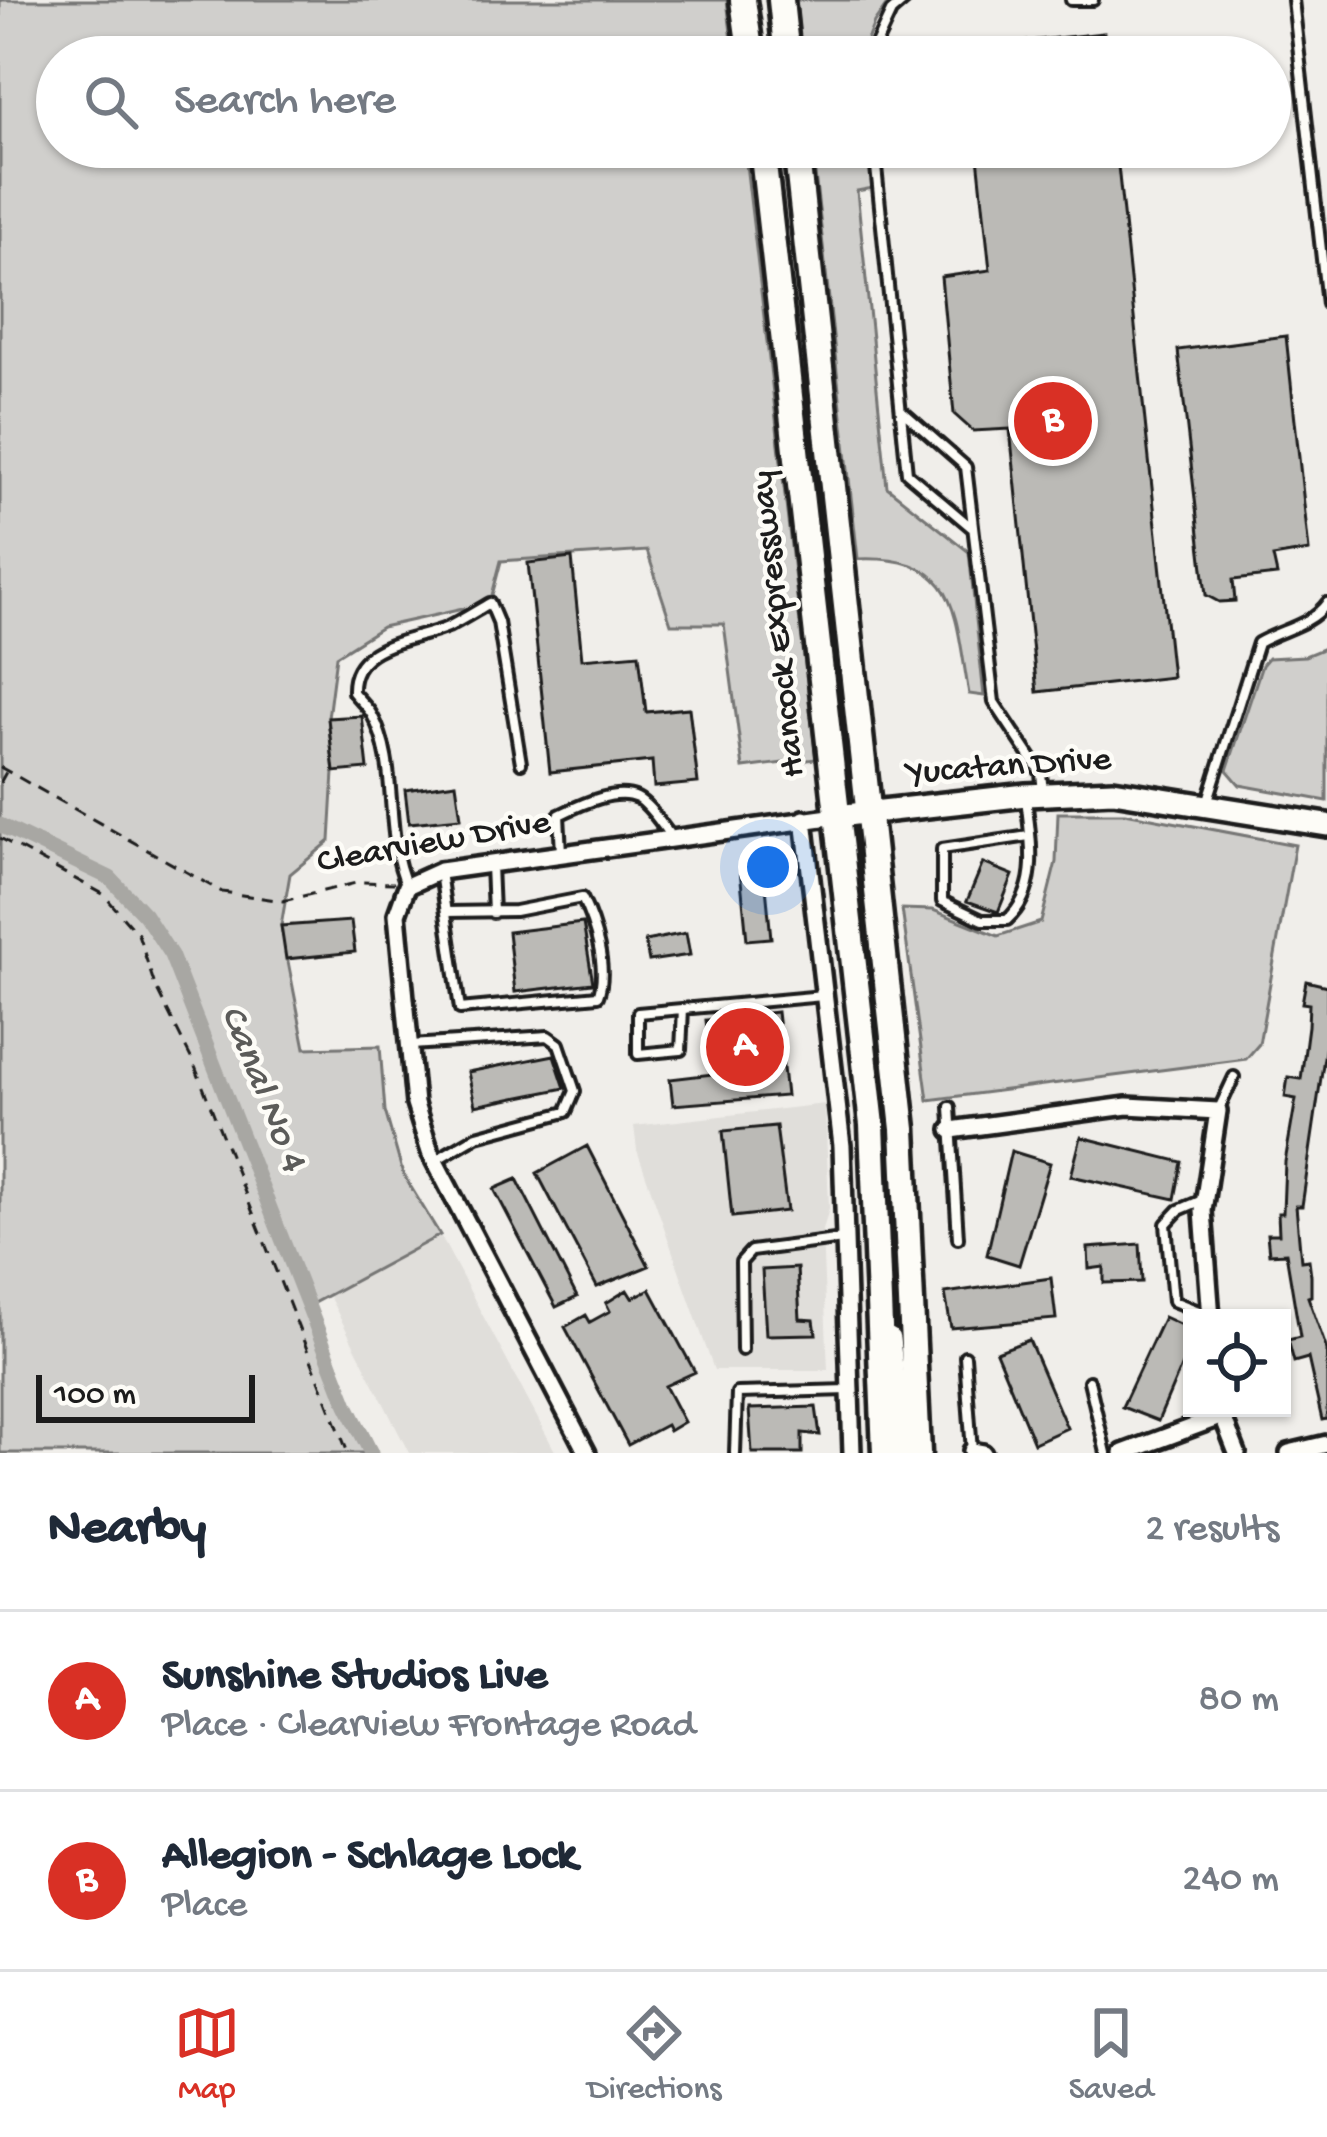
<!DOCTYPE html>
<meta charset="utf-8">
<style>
body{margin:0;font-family:"Gochi Hand",sans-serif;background:#f6f6f7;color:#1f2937}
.controls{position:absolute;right:36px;bottom:36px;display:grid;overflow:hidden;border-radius:0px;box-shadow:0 3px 9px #0004}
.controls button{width:108px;height:108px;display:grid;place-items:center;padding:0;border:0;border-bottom:3px solid #e0e1e3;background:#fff;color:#1f2937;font:60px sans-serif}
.scale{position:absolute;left:36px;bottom:30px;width:219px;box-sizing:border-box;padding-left:12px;border:6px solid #1c1c1c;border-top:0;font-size:33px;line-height:42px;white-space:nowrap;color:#1c1c1c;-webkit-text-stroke:9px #fdfcf7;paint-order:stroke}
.you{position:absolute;left:768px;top:867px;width:42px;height:42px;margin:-30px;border:9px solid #fff;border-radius:50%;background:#1a73e8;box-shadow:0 0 0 18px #1a73e833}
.badge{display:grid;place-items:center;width:78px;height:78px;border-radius:50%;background:#d93025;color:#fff;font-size:39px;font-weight:700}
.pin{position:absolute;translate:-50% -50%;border:6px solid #fff;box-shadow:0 3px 12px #0006}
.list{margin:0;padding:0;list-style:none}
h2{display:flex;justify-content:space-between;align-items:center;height:156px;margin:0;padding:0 48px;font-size:51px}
h2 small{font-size:39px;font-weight:400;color:#747a83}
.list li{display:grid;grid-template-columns:78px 1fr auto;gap:36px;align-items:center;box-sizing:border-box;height:180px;padding:0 48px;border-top:3px solid #e0e1e3}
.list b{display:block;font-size:45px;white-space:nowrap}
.list p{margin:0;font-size:39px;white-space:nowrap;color:#747a83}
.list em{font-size:39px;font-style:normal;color:#747a83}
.icon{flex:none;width:66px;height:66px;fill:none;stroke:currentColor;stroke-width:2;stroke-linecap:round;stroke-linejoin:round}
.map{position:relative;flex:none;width:1327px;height:1453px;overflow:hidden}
.search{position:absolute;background:#fff;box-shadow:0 3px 9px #0004;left:36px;right:36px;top:36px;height:132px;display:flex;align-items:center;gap:30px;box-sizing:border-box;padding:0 42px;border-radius:66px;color:#747a83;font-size:45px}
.sheet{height:516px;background:#fff}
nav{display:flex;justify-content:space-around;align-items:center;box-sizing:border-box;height:168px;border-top:3px solid #e0e1e3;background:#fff;font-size:33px;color:#747a83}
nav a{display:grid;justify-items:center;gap:6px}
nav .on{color:#d93025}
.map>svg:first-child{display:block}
.built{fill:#e0deda}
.green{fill:#d0cfcc;stroke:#767674;stroke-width:3}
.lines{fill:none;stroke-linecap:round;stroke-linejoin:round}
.canal{stroke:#a8a7a3;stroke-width:15}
.building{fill:#bbbab6;stroke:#1c1c1c;stroke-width:3}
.lane-casing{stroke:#1c1c1c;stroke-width:16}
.street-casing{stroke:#1c1c1c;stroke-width:24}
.secondary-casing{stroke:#1c1c1c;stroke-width:30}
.primary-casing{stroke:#1c1c1c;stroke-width:33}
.path{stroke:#1c1c1c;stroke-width:3;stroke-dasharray:12 9;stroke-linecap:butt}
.lane{stroke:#fdfcf7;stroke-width:8}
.street{stroke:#fdfcf7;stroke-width:15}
.secondary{stroke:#fdfcf7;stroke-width:21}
.primary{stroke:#fdfcf7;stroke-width:24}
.labels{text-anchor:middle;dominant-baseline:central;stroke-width:9;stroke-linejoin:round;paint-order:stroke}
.street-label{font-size:36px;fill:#1c1c1c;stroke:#fdfcf7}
.water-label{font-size:39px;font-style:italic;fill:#5b5b59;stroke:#fdfcf7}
</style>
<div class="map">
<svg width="1327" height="1453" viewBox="0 0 1327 1453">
<rect width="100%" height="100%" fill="#f0eeea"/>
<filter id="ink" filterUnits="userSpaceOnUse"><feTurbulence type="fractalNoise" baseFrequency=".00833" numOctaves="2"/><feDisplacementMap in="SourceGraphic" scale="24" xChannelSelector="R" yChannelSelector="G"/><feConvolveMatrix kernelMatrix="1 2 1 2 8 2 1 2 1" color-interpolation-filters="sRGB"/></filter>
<g filter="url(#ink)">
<path class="built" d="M825 1104 829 1208 822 1234 828 1370H714L637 1150 634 1126Z
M440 1235 556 1453H409L327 1292Z"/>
<path class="green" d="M0 0H727L734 57H57V147H744L816 759 743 768 724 624H671L647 551 501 561 490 603 382 627 336 656 328 718 334 772 330 841 290 874 281 926 305 1048 380 1046 385 1111 403 1174 440 1235 310 1305 371 1453H0V825L59 852 0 821Z
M796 0H890L874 23 860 57H801Z
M812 147H867L873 188 857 191 887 487 969 552 984 696 969 694C954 612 960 555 858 559Z
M1327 647V801L1240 785 1227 770 1262 665 1268 658 1305 656Z
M1058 813H1125L1295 845 1259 1044 1246 1059 928 1100 902 909 933 910 998 936 1041 922 1056 862Z"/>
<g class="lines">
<path class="canal" d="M0 825 110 878 145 915 171 955 347 1405 371 1453"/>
</g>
<path class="building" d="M1104 33 1106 57H954L953 49Z
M977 147H1116L1172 677 1037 692 1010 429 973 431 954 414 941 277 990 270Z
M1286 336 1309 551 1273 557 1277 575 1233 580 1235 601 1219 602 1206 595 1178 350Z
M572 558 582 659 639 654 646 712 689 708 698 783 654 787 652 761 550 772 528 563Z
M362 716 368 769 334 772 328 718Z
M456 783 461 818 409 823 405 790Z
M983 863 1013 875 998 912 967 901Z
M764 867 771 938 747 940 740 870Z
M351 921 355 952 286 959 281 926Z
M583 923 593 983 515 992 508 932Z
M686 933 690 955 649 961 645 941Z
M1306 981 1327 986V1037L1302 1206H1296L1301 1261 1309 1260 1311 1275V1296L1308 1297 1327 1350V1419L1322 1420 1308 1358 1294 1362 1288 1340 1300 1337 1286 1253 1269 1254 1267 1234H1279L1278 1213H1283L1285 1162 1296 1099 1285 1097 1288 1077 1301 1079 1308 1026 1309 1004 1302 1003Z
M777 1012 786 1096 673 1105 670 1079 713 1074 706 1020Z
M554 1055 565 1088 475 1106 468 1072Z
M776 1126 787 1211 732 1217 723 1131Z
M1081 1137 1182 1162 1175 1199 1071 1176Z
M587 1146 649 1266 597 1287 537 1173Z
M1011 1151 1050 1163 1019 1265 987 1255Z
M517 1179 577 1297 556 1307 494 1189Z
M1140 1244 1142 1282 1104 1283V1267L1089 1269 1088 1248Z
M797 1268 800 1319 814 1320 816 1334 766 1335 762 1270Z
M1051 1278 1056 1319 951 1328 945 1293Z
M650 1289 695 1372 665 1386 684 1422 669 1431 666 1425 628 1445 565 1327 586 1315 590 1322 610 1311 606 1303 627 1290 632 1298Z
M1164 1317 1192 1330V1341L1158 1421 1122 1407Z
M1029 1340 1067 1428 1034 1443 996 1352Z
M816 1407 820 1435 802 1433V1453H752L749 1409Z"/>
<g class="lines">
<defs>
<path id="lane" d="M1071 0H1093
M1293 0 1327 304
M870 57 891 12 905 0
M874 147 907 473 971 527
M901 410 966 467 994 702 1041 773 1043 792
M1026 797C1030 839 1042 888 1007 920H982L942 901V849L1029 836
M1207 803 1258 643C1282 629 1310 626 1327 603
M561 853 559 815C578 806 615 787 637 798 649 804 661 824 670 835
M491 865 493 913
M440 872 460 1009 598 996C609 968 594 923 582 898L515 911 446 912
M407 886C383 833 400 766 372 715 368 707 359 700 353 692 351 642 413 642 448 627 462 620 476 611 490 603L498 622 521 763
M683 1009 681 1050 638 1054V1013L823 996
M411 1045 548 1036 559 1044 575 1091 566 1112 477 1136 436 1160
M950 1107 958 1238
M1219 1109 1234 1077
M1205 1199 1179 1210 1166 1224 1173 1301 1209 1315
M742 1350 741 1262 751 1251 843 1239
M965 1356 972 1452
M1089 1381 1106 1453
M735 1453 737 1393 849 1390"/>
<path id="street" d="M804 819 842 1146 852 1453
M951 1130 1127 1106 1218 1111 1203 1211 1211 1318
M1221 1412 1237 1453
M972 1451 983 1453
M587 1453 430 1152 415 1104 397 914 407 886 440 871 837 816
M1123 1453 1220 1417
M1289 1453 1327 1444"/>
<path id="secondary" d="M837 816 1026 795 1113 791 1327 825
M889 1339 901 1453"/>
<path id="primary" d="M743 0 751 57
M781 0 787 57
M762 147 872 1125 885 1453
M796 147 903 1129 918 1453"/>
</defs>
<use href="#lane" class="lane-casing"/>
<use href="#street" class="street-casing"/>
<use href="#secondary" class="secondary-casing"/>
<use href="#primary" class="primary-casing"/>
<path class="path" d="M0 767 222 892 283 901 360 882 394 883
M0 783 6 772
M0 838 103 894 138 934 155 986 194 1064 348 1453"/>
<use href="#lane" class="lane"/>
<use href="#street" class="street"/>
<use href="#secondary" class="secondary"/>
<use href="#primary" class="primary"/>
</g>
</g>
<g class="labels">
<g class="street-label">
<text transform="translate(780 624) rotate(-96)">Hancock Expressway</text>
<text transform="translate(1009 768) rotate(-4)">Yucatan Drive</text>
<text transform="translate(434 844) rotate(-10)">Clearview Drive</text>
</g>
<g class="water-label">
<text transform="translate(261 1089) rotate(68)">Canal No 4</text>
</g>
</g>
</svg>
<div class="controls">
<button><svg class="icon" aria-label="locate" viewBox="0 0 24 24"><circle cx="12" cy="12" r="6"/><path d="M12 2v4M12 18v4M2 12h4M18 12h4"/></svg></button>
</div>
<div class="scale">100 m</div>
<div class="you"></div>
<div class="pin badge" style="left:745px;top:1047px">A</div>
<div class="pin badge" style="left:1053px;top:421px">B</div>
<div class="search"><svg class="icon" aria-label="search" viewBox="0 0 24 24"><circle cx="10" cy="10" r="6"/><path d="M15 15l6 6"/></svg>Search here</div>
</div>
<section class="sheet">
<h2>Nearby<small>2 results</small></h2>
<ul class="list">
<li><span class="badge">A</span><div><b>Sunshine Studios Live</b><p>Place · Clearview Frontage Road</p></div><em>80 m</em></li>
<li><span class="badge">B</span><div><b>Allegion - Schlage Lock</b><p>Place</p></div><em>240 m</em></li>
</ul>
</section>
<nav>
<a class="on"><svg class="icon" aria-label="map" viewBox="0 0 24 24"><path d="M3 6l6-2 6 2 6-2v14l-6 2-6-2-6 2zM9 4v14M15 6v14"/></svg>Map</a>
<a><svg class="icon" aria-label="directions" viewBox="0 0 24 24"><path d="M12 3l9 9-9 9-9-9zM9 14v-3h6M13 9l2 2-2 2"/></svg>Directions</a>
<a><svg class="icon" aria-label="saved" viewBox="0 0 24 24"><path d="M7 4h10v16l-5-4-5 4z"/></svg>Saved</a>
</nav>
